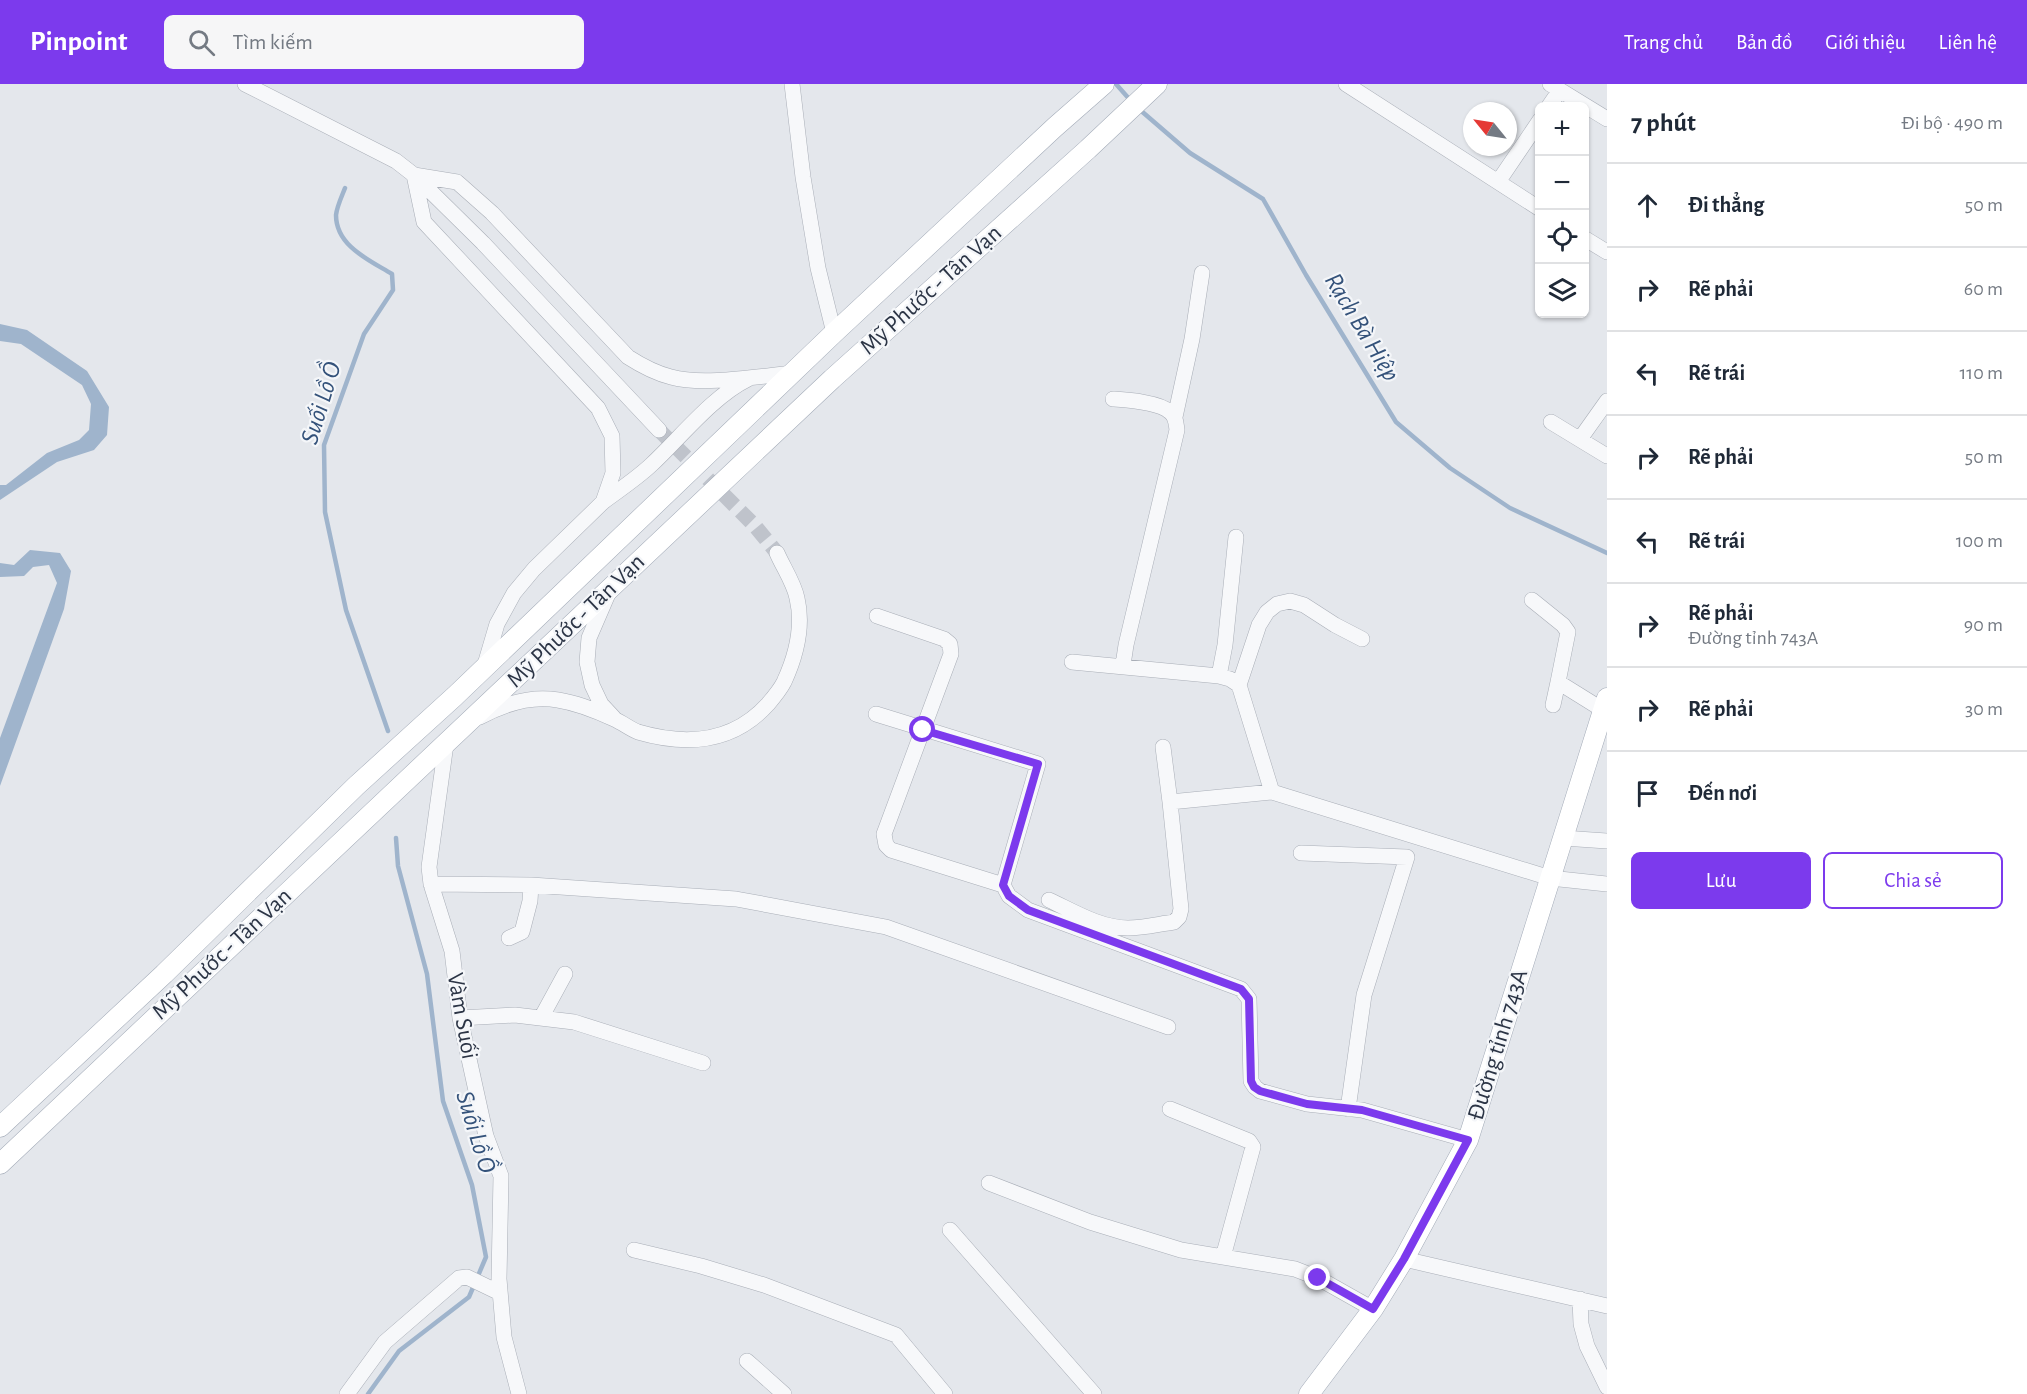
<!DOCTYPE html>
<html lang="vi">
<meta charset="utf-8">
<style>
body{margin:0;font-family:"Alegreya Sans",sans-serif;background:#f6f6f7;color:#1f2937}
.controls{position:absolute;right:18px;top:18px;display:grid;overflow:hidden;border-radius:9px;box-shadow:0 2px 4px #0004}
.controls button{width:54px;height:54px;display:grid;place-items:center;padding:0;border:0;border-bottom:2px solid #e0e1e3;background:#fff;color:#1f2937;font:30px sans-serif}
.compass{position:absolute;left:1463px;top:18px;width:54px;height:54px;border-radius:50%;background:#fff;box-shadow:0 2px 4px #0004;rotate:300deg}
.stop{position:absolute;width:18px;height:18px;margin:-14px;border:4px solid #7c3aed;border-radius:50%;background:#fff}
.stop.end{background:#7c3aed;border-color:#fff;box-shadow:0 2px 6px #0008}
.list{margin:0;padding:0;list-style:none}
h2{display:flex;justify-content:space-between;align-items:center;height:78px;margin:0;padding:0 24px;font-size:26px}
h2 small{font-size:20px;font-weight:400;color:#747a83}
.list li{display:grid;grid-template-columns:39px 1fr auto;gap:18px;align-items:center;box-sizing:border-box;height:84px;padding:0 24px;border-top:2px solid #e0e1e3}
.list b{display:block;font-size:22px;white-space:nowrap}
.list p{margin:0;font-size:20px;white-space:nowrap;color:#747a83}
.list em{font-size:20px;font-style:normal;color:#747a83}
.actions{display:flex;gap:12px;padding:18px 24px}
.actions a{flex:1;padding:14px 0;border:2px solid #7c3aed;border-radius:9px;text-align:center;font-size:21px;color:#7c3aed}
.actions .main{background:#7c3aed;color:#fff}
.icon{flex:none;width:33px;height:33px;fill:none;stroke:currentColor;stroke-width:2;stroke-linecap:round;stroke-linejoin:round}
.map{position:relative;flex:none;width:1607px;height:1310px;overflow:hidden}
header{display:flex;align-items:center;gap:36px;box-sizing:border-box;height:84px;padding:0 30px;background:#7c3aed;color:#fff}
header strong{font-size:28px}
nav{display:flex;gap:33px;margin-inline-start:auto;font-size:21px}
.search{width:420px;height:54px;background:#f6f6f7;display:flex;align-items:center;gap:15px;box-sizing:border-box;padding:0 21px;border-radius:9px;color:#747a83;font-size:22px}
main{display:flex}
aside{flex:1;background:#fff}
.map>svg:first-child{display:block}
.water{fill:#9fb4cc}
.lines{fill:none;stroke-linecap:round;stroke-linejoin:round}
.stream{stroke:#9fb4cc;stroke-width:4.5}
.minor-tunnel{stroke:#bfc3cb;stroke-width:15;stroke-dasharray:15 8;stroke-linecap:butt}
.minor-casing{stroke:#a9aeb7;stroke-width:16}
.major-casing{stroke:#a3abb8;stroke-width:21}
.minor{stroke:#f7f8fa;stroke-width:15}
.major{stroke:#fff;stroke-width:20}
.route{stroke:#7c3aed;stroke-width:8}
.labels{text-anchor:middle;dominant-baseline:central;stroke-width:4.5;stroke-linejoin:round;paint-order:stroke}
.street-label{font-size:24px;fill:#2b3445;stroke:#f4f6f9}
.water-label{font-size:26px;font-style:italic;fill:#34527a;stroke:#f4f6f9}
</style>
<header>
<strong>Pinpoint</strong>
<div class="search"><svg class="icon" aria-label="search" viewBox="0 0 24 24"><circle cx="10" cy="10" r="6"/><path d="M15 15l6 6"/></svg>Tìm kiếm</div>
<nav><a>Trang chủ</a><a>Bản đồ</a><a>Giới thiệu</a><a>Liên hệ</a></nav>
</header>
<main>
<div class="map">
<svg width="1607" height="1310" viewBox="0 0 1607 1310">
<rect width="100%" height="100%" fill="#e4e7ec"/>
<path class="water" d="M0 240 27 246 87 287 109 323 107 351 94 366 57 378 0 416V401H6L47 369 79 356 89 346 91 320 82 301 21 260 0 257Z
M30 466 60 469 71 487 64 525 0 702V654L57 499 49 481 33 483 24 492 0 493V479L14 481Z"/>
<g class="lines">
<path class="stream" d="M1116 0 1131 17
M1139 25 1190 69 1263 115 1306 191 1396 338 1450 384 1510 424 1607 469
M345 104C342 112 337 122 336 131 336 162 369 176 392 190L393 206 364 250 324 361 325 428 346 526 388 647
M368 1310 399 1267 469 1213 486 1173 472 1101 443 1017 427 890 398 782 396 754"/>
<path class="minor-tunnel" d="M659 346 755 442 777 469"/>
<defs>
<path id="minor" d="M245 0 396 77 414 91 483 159 659 346
M792 0 803 93 818 184 834 249
M1346 0 1540 125
M1550 0 1607 35
M1549 22 1560 6
M414 91 424 138 598 324 612 352 613 389 603 418 534 485 514 509 497 540 484 584
M414 91 457 98 492 129 628 273C642 282 655 289 671 293 703 302 760 292 794 289
M1498 98 1540 36
M1584 154 1607 168
M1113 315C1127 316 1159 318 1170 328 1176 332 1176 339 1177 346L1126 561 1123 581
M1175 333 1192 255 1202 189
M1551 338 1607 372
M1580 355 1607 317
M603 418C619 406 636 395 651 381 680 354 713 312 748 295
M608 510 589 554 587 578 592 601 601 620 614 634
M1532 516 1563 541 1568 548 1558 598 1603 626
M877 532 944 555 950 560 951 570 884 750 886 761 891 766 1003 801
M1072 578 1219 592 1230 595 1239 601 1272 708 1550 794 1607 800
M1219 592 1225 561 1236 453
M1239 601 1259 541 1267 528 1277 520 1290 517 1304 521 1335 541 1362 555
M1553 621 1558 598
M876 630 1038 680 1003 801 1009 812 1028 826 1241 905 1249 915 1251 997 1255 1003 1260 1007 1307 1020 1362 1026 1468 1056
M480 633C504 620 530 611 558 616 577 619 597 627 614 635 623 639 630 645 638 648 686 662 733 659 768 620 774 613 780 606 784 598 796 572 804 544 797 514 794 499 783 483 777 469
M446 660 429 783 431 800 452 867 460 934 486 1052 501 1092 499 1195 504 1253 519 1310
M1163 663 1170 718
M1563 754 1607 757
M1301 769 1407 773 1364 911 1348 1025
M431 800 531 801 736 815 886 843 1168 943
M1049 816C1073 827 1100 844 1128 844 1143 844 1159 840 1174 838L1179 833 1181 825 1170 718 1272 708
M509 854 522 848 530 817 531 801
M460 934 515 931 574 938 703 979
M541 934 565 890
M1170 1025 1249 1057 1253 1063 1223 1173
M989 1099 1090 1138 1181 1166 1295 1185 1318 1194 1373 1225
M950 1146 1094 1310
M634 1166 701 1182 764 1201 896 1251 945 1310
M1404 1175 1607 1222
M1580 1215 1581 1240 1587 1262 1607 1303
M747 1277 784 1310
M347 1310 385 1258 459 1194 467 1193 500 1209"/>
<path id="major" d="M0 1043 164 890 356 702 455 612 834 249 1055 43 1104 0
M0 1080 832 295 1088 65 1157 0
M1309 1310 1373 1225 1404 1175 1468 1056 1607 614"/>
</defs>
<use href="#minor" class="minor-casing"/>
<use href="#major" class="major-casing"/>
<use href="#minor" class="minor"/>
<use href="#major" class="major"/>
</g>
<g class="lines">
<path class="route" d="M923 646 1038 680 1003 801 1009 812 1028 826 1241 905 1249 915 1251 997 1254 1003 1260 1007 1307 1020 1362 1026 1468 1056 1404 1175 1373 1225 1318 1194"/>
</g>
<g class="labels">
<g class="street-label">
<text transform="translate(931 206) rotate(-42)">Mỹ Phước - Tân Vạn</text>
<text transform="translate(576 537) rotate(-44)">Mỹ Phước - Tân Vạn</text>
<text transform="translate(222 870) rotate(-43)">Mỹ Phước - Tân Vạn</text>
<text transform="translate(462 932) rotate(80)">Vàm Suối</text>
<text transform="translate(1498 961) rotate(-73)">Đường tỉnh 743A</text>
</g>
<g class="water-label">
<text transform="translate(1362 243) rotate(59)">Rạch Bà Hiệp</text>
<text transform="translate(321 319) rotate(-73)">Suối Lồ Ồ</text>
<text transform="translate(476 1048) rotate(73)">Suối Lồ Ồ</text>
</g>
</g>
</svg>
<div class="controls">
<button>+</button>
<button>−</button>
<button><svg class="icon" aria-label="locate" viewBox="0 0 24 24"><circle cx="12" cy="12" r="6"/><path d="M12 2v4M12 18v4M2 12h4M18 12h4"/></svg></button>
<button><svg class="icon" aria-label="layers" viewBox="0 0 24 24"><path d="M12 4l9 5-9 5-9-5zM3 14l9 5 9-5"/></svg></button>
</div>
<svg class="compass" viewBox="-18 -18 36 36"><path d="M0-13l5 13h-10z" fill="#e53935"/><path d="M0 13l5-13h-10z" fill="#747a83"/></svg>
<div class="stop" style="left:923px;top:646px"></div>
<div class="stop end" style="left:1318px;top:1194px"></div>
</div>
<aside>
<h2>7 phút<small>Đi bộ · 490 m</small></h2>
<ul class="list">
<li><svg class="icon" aria-label="ahead" viewBox="0 0 24 24"><path d="M12 20V5M6 11l6-6 6 6"/></svg><div><b>Đi thẳng</b></div><em>50 m</em></li>
<li><svg class="icon" aria-label="right" viewBox="0 0 24 24"><path d="M7 20v-9h11M14 6l5 5-5 5"/></svg><div><b>Rẽ phải</b></div><em>60 m</em></li>
<li><svg class="icon" aria-label="left" viewBox="0 0 24 24"><path d="M17 20v-9H6M10 6l-5 5 5 5"/></svg><div><b>Rẽ trái</b></div><em>110 m</em></li>
<li><svg class="icon" aria-label="right" viewBox="0 0 24 24"><path d="M7 20v-9h11M14 6l5 5-5 5"/></svg><div><b>Rẽ phải</b></div><em>50 m</em></li>
<li><svg class="icon" aria-label="left" viewBox="0 0 24 24"><path d="M17 20v-9H6M10 6l-5 5 5 5"/></svg><div><b>Rẽ trái</b></div><em>100 m</em></li>
<li><svg class="icon" aria-label="right" viewBox="0 0 24 24"><path d="M7 20v-9h11M14 6l5 5-5 5"/></svg><div><b>Rẽ phải</b><p>Đường tỉnh 743A</p></div><em>90 m</em></li>
<li><svg class="icon" aria-label="right" viewBox="0 0 24 24"><path d="M7 20v-9h11M14 6l5 5-5 5"/></svg><div><b>Rẽ phải</b></div><em>30 m</em></li>
<li><svg class="icon" aria-label="arrive" viewBox="0 0 24 24"><path d="M6 21V4h12l-3 4 3 4H6"/></svg><div><b>Đến nơi</b></div></li>
</ul>
<div class="actions"><a class="main">Lưu</a><a>Chia sẻ</a></div>
</aside>
</main>
